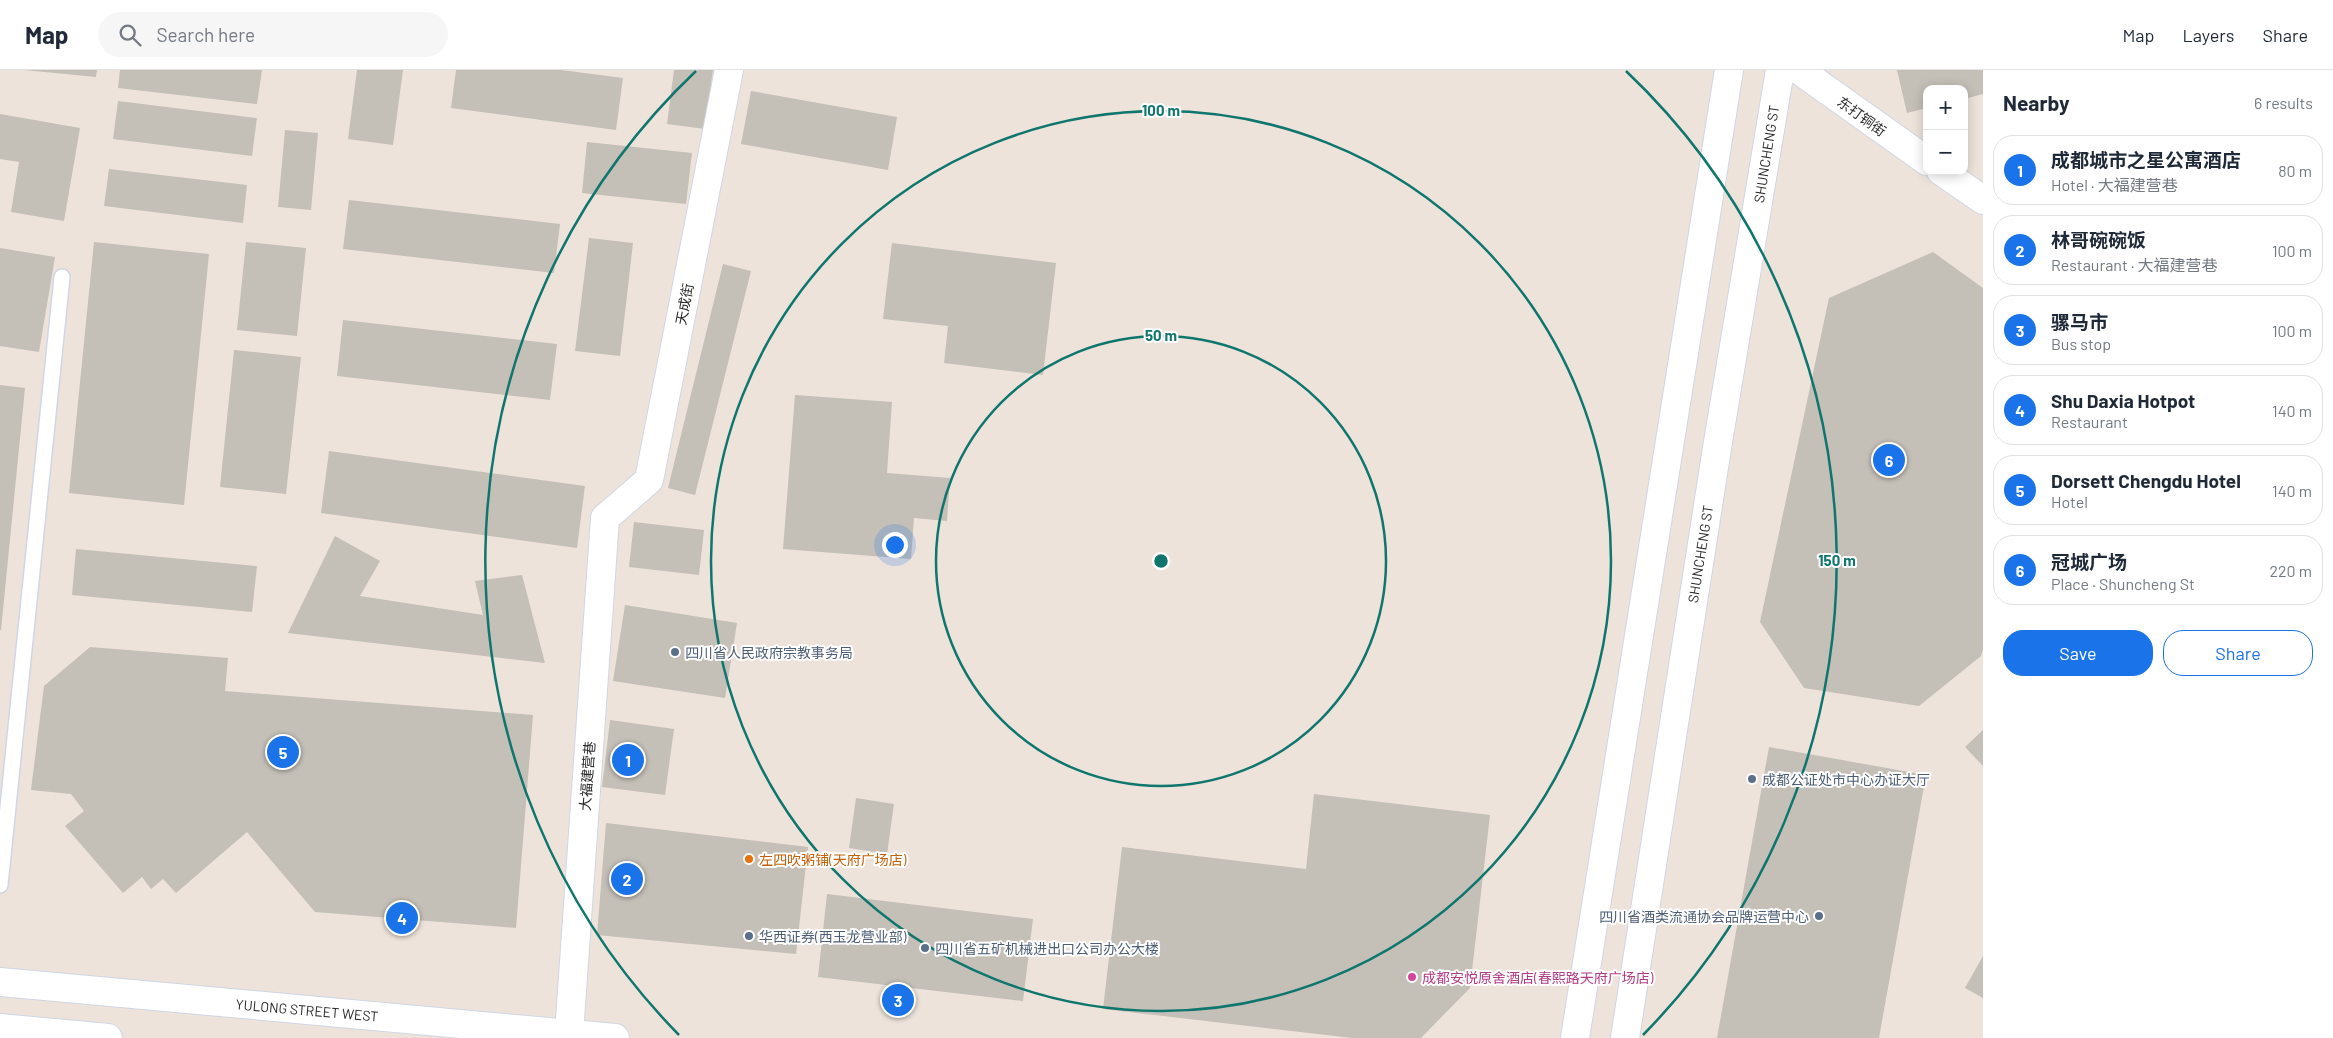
<!DOCTYPE html>
<meta charset="utf-8">
<style>
body{margin:0;font-family:Barlow,"Noto Sans SC",sans-serif;background:#f6f6f7;color:#1f2937}
.controls{position:absolute;right:15px;top:15px;display:grid;overflow:hidden;border-radius:10px;box-shadow:0 2px 12px #0003}
.controls button{width:45px;height:45px;display:grid;place-items:center;padding:0;border:0;border-bottom:1px solid #e0e1e3;background:#fff;color:#1f2937;font:25px sans-serif}
.you{position:absolute;left:894px;top:474px;width:18px;height:18px;margin:-12px;border:4px solid #fff;border-radius:50%;background:#1a73e8;box-shadow:0 0 0 8px #1a73e833}
.badge{display:grid;place-items:center;width:32px;height:32px;border-radius:50%;background:#1a73e8;color:#fff;font-size:16px;font-weight:700}
.pin{position:absolute;translate:-50% -50%;border:2px solid #fff;box-shadow:0 1px 5px #0006}
.list{margin:0;padding:0;list-style:none}
h2{display:flex;justify-content:space-between;align-items:center;height:65px;margin:0;padding:0 20px;font-size:21px}
h2 small{font-size:16px;font-weight:400;color:#747a83}
.list li{display:grid;grid-template-columns:32px 1fr auto;gap:15px;align-items:center;box-sizing:border-box;height:70px;margin:0 10px 10px;padding:0 10px;border:1px solid #e0e1e3;border-radius:20px}
.list b{display:block;font-size:19px;white-space:nowrap}
.list p{margin:0;font-size:16px;white-space:nowrap;color:#747a83}
.list em{font-size:16px;font-style:normal;color:#747a83}
.actions{display:flex;gap:10px;padding:15px 20px}
.actions a{flex:1;padding:11px 0;border:1px solid #1a73e8;border-radius:20px;text-align:center;font-size:18px;color:#1a73e8}
.actions .main{background:#1a73e8;color:#fff}
.icon{flex:none;width:28px;height:28px;fill:none;stroke:currentColor;stroke-width:2;stroke-linecap:round;stroke-linejoin:round}
.map{position:relative;flex:none;width:1983px;height:968px;overflow:hidden}
header{display:flex;align-items:center;gap:30px;box-sizing:border-box;height:70px;padding:0 25px;background:#fff;border-bottom:1px solid #e0e1e3}
header strong{font-size:24px}
nav{display:flex;gap:28px;margin-inline-start:auto;font-size:18px}
.search{width:350px;height:45px;background:#f6f6f7;display:flex;align-items:center;gap:12px;box-sizing:border-box;padding:0 18px;border-radius:28px;color:#747a83;font-size:19px}
main{display:flex}
aside{flex:1;background:#fff}
.map>svg:first-child{display:block}
.building{fill:#c4bfb7}
.lines{fill:none;stroke-linecap:round;stroke-linejoin:round}
.lane-casing{stroke:#d0d6e4;stroke-width:18}
.street-casing{stroke:#d0d6e4;stroke-width:30}
.secondary-casing{stroke:#d0d6e4;stroke-width:30}
.lane{stroke:#fff;stroke-width:15}
.street{stroke:#fff;stroke-width:28}
.secondary{stroke:#fff;stroke-width:28}
.ring{fill:none;stroke:#0f766e;stroke-width:2.5}
.service-dot{fill:#5c6f8a;stroke:#fff;stroke-width:2}
.food-dot{fill:#e8710a;stroke:#fff;stroke-width:2}
.hotel-dot{fill:#d1479c;stroke:#fff;stroke-width:2}
.labels{text-anchor:middle;dominant-baseline:central;stroke-width:4;stroke-linejoin:round;paint-order:stroke}
.street-label{font-size:14px;fill:#2a2a2a;stroke:#fff}
.service-label{font-size:14px;fill:#4e5e75;stroke:#fff;text-anchor:start}
.food-label{font-size:14px;fill:#c56008;stroke:#fff;text-anchor:start}
.hotel-label{font-size:14px;fill:#b23c85;stroke:#fff;text-anchor:start}
.centre{fill:#0f766e;stroke:#fff;stroke-width:2.5}
.ring-label{font-size:15px;text-anchor:middle;font-weight:bold;fill:#0f766e;stroke:#fff;stroke-width:4;stroke-linejoin:round;paint-order:stroke}
</style>
<header>
<strong>Map</strong>
<div class="search"><svg class="icon" aria-label="search" viewBox="0 0 24 24"><circle cx="10" cy="10" r="6"/><path d="M15 15l6 6"/></svg>Search here</div>
<nav><a>Map</a><a>Layers</a><a>Share</a></nav>
</header>
<main>
<div class="map">
<svg width="1983" height="968" viewBox="0 0 1983 968">
<rect width="100%" height="100%" fill="#ede3db"/>
<path class="building" d="M24 0H97L96 7Z
M120 0H262L257 34 118 18Z
M357 0H403L393 75 348 69Z
M456 0H561L623 8 616 60 451 38Z
M674 0H713L705 59 667 54Z
M1897 0H1983V24L1964 29V19H1927V38L1907 43Z
M751 21 897 47 888 100 741 74Z
M118 31 257 48 252 86 113 69Z
M0 44 80 58 64 151 11 142 19 92 0 89Z
M285 60 318 63 311 140 278 137Z
M587 72 692 83 686 134 582 123Z
M109 99 247 115 243 153 104 136Z
M349 130 560 154 554 203 343 179Z
M589 168 633 173 620 286 575 281Z
M94 172 209 184 184 435 69 423Z
M246 172 306 178 297 266 237 260Z
M892 173 1056 193 1043 305 944 293 948 256 883 249Z
M0 178 55 187 39 282 0 276Z
M1933 182 1983 218V579L1981 586 1919 636 1804 618 1760 552 1829 228Z
M723 194 751 201 695 425 668 418Z
M343 250 557 274 550 330 337 306Z
M234 280 301 287 286 424 220 417Z
M0 315 25 318 1 560H0Z
M795 325 892 332 887 403 950 408 947 451 914 448 911 489 783 479Z
M329 381 585 416 577 478 321 443Z
M634 452 704 460 699 505 629 497Z
M335 466 380 491 360 526 483 545 475 511 522 505 545 593 288 563Z
M76 479 257 496 252 542 72 525Z
M625 535 737 553 725 628 613 611Z
M90 577 228 588 225 621 533 645 516 858 315 842 247 762 176 823 163 809 151 819 142 807 123 823 65 756 84 741 71 724 31 720 44 616Z
M610 650 674 659 665 725 602 717Z
M1983 660V696L1965 677Z
M1769 677 1926 705 1879 968H1717Z
M1314 724 1490 745 1470 918 1421 968H1352L1103 939 1122 777 1306 799Z
M856 728 894 734 887 784 849 778Z
M606 753 808 777 796 884 597 865Z
M827 824 1033 849 1023 931 818 907Z
M1983 886V928L1965 918Z"/>
<g class="lines">
<defs>
<path id="lane" d="M0 815 62 207"/>
<path id="street" d="M1799 0 1927 91
M1941 101 1983 130
M569 964 605 448 649 410 729 0"/>
<path id="secondary" d="M0 912 615 968
M0 958 108 968
M1575 968 1729 0
M1625 968 1717 378 1780 0"/>
</defs>
<use href="#lane" class="lane-casing"/>
<use href="#street" class="street-casing"/>
<use href="#secondary" class="secondary-casing"/>
<use href="#lane" class="lane"/>
<use href="#street" class="street"/>
<use href="#secondary" class="secondary"/>
</g>
<g class="ring">
<circle cx="1161" cy="491" r="225"/>
<circle cx="1161" cy="491" r="450"/>
<path d="M679 965A676 676 0 0 1 696 1M1626 1A676 676 0 0 1 1643 965"/>
</g>
<g class="service-dot">
<circle cx="675" cy="582" r="5"/>
<circle cx="1752" cy="709" r="5"/>
<circle cx="1819" cy="846" r="5"/>
<circle cx="749" cy="866" r="5"/>
<circle cx="925" cy="878" r="5"/>
</g>
<circle class="food-dot" cx="749" cy="789" r="5"/>
<circle class="hotel-dot" cx="1412" cy="907" r="5"/>
<g class="labels">
<g class="street-label">
<text transform="translate(1862 46) rotate(36)">东打铜街</text>
<text transform="translate(1766 84) rotate(-81)">SHUNCHENG ST</text>
<text transform="translate(684 234) rotate(-79)">天成街</text>
<text transform="translate(1700 484) rotate(-81)">SHUNCHENG ST</text>
<text transform="translate(587 706) rotate(-86)">大福建营巷</text>
<text transform="translate(307 940) rotate(5)">YULONG STREET WEST</text>
</g>
<g class="service-label">
<text x="685" y="582">四川省人民政府宗教事务局</text>
<text x="1762" y="709">成都公证处市中心办证大厅</text>
<text x="1809" y="846" text-anchor="end">四川省酒类流通协会品牌运营中心</text>
<text x="759" y="866">华西证券(西玉龙营业部)</text>
<text x="935" y="878">四川省五矿机械进出口公司办公大楼</text>
</g>
<g class="food-label">
<text x="759" y="789">左四吹粥铺(天府广场店)</text>
</g>
<g class="hotel-label">
<text x="1422" y="907">成都安悦原舍酒店(春熙路天府广场店)</text>
</g>
</g>
<circle cx="1161" cy="491" r="8" class="centre"/>
<g class="ring-label">
<text x="1161" y="46">100 m</text>
<text x="1161" y="271">50 m</text>
<text x="1837" y="496">150 m</text>
</g>
</svg>
<div class="controls">
<button>+</button>
<button>−</button>
</div>
<div class="you"></div>
<div class="pin badge" style="left:628px;top:690px">1</div>
<div class="pin badge" style="left:627px;top:809px">2</div>
<div class="pin badge" style="left:898px;top:930px">3</div>
<div class="pin badge" style="left:402px;top:848px">4</div>
<div class="pin badge" style="left:283px;top:682px">5</div>
<div class="pin badge" style="left:1889px;top:390px">6</div>
</div>
<aside>
<h2>Nearby<small>6 results</small></h2>
<ul class="list">
<li><span class="badge">1</span><div><b>成都城市之星公寓酒店</b><p>Hotel · 大福建营巷</p></div><em>80 m</em></li>
<li><span class="badge">2</span><div><b>林哥碗碗饭</b><p>Restaurant · 大福建营巷</p></div><em>100 m</em></li>
<li><span class="badge">3</span><div><b>骡马市</b><p>Bus stop</p></div><em>100 m</em></li>
<li><span class="badge">4</span><div><b>Shu Daxia Hotpot</b><p>Restaurant</p></div><em>140 m</em></li>
<li><span class="badge">5</span><div><b>Dorsett Chengdu Hotel</b><p>Hotel</p></div><em>140 m</em></li>
<li><span class="badge">6</span><div><b>冠城广场</b><p>Place · Shuncheng St</p></div><em>220 m</em></li>
</ul>
<div class="actions"><a class="main">Save</a><a>Share</a></div>
</aside>
</main>
